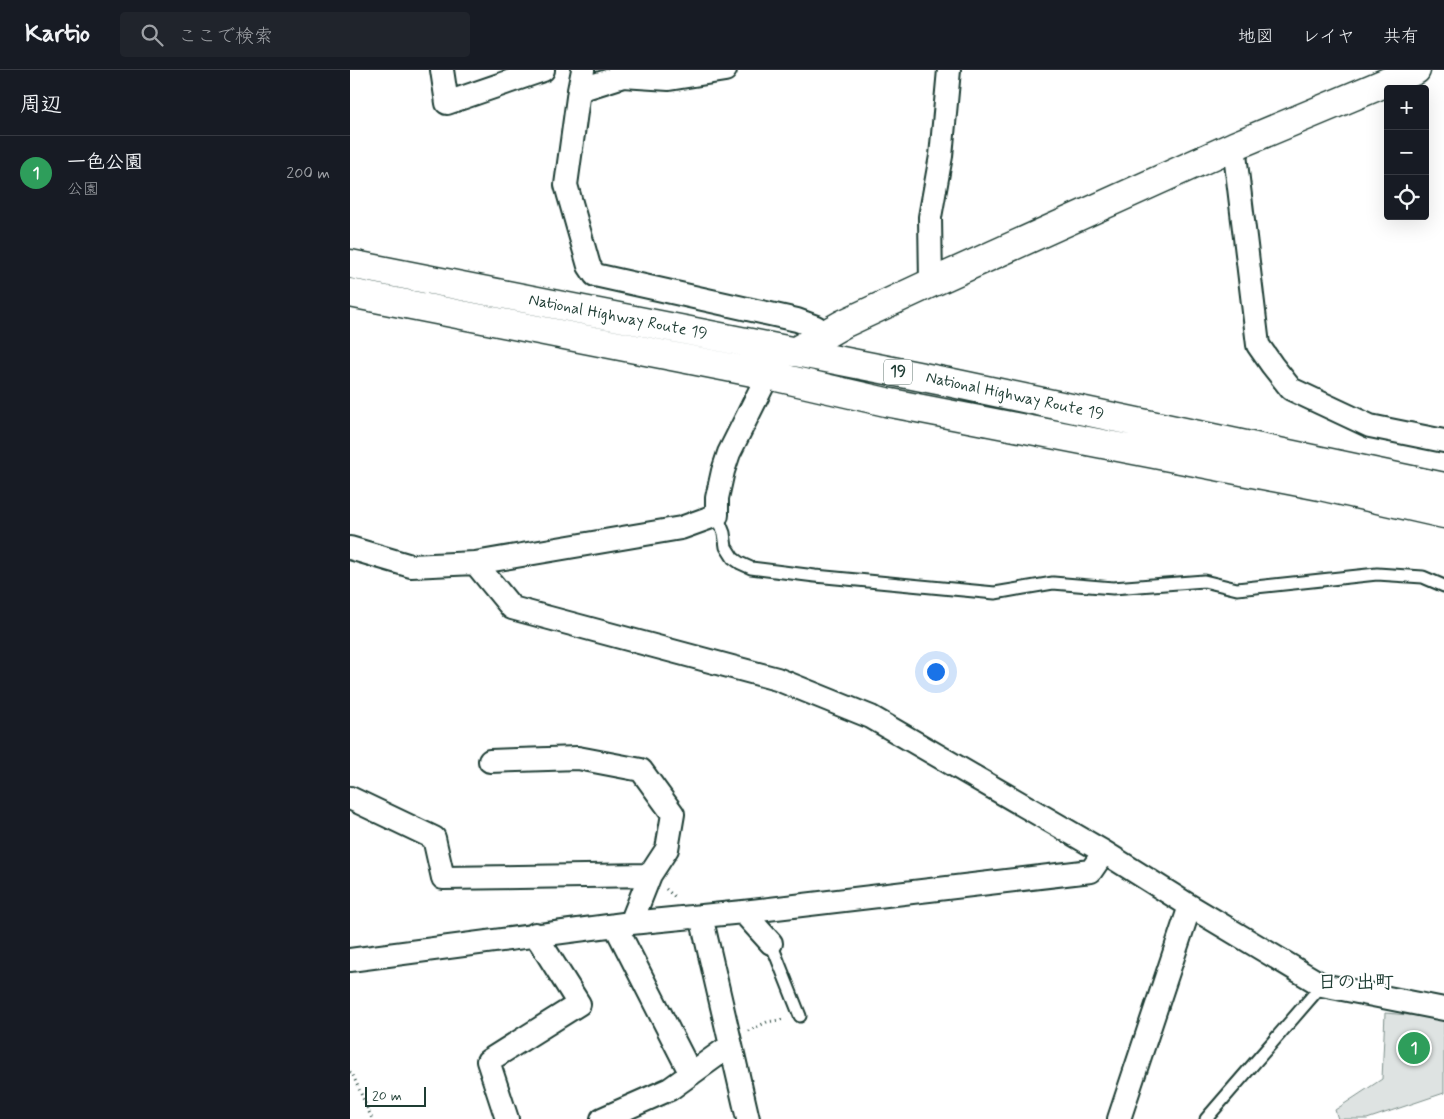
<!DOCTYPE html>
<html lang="ja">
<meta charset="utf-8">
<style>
body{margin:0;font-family:Mynerve,"Klee One",sans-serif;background:#20242c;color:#f1f3f6}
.controls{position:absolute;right:15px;top:15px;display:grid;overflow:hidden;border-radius:5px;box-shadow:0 5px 20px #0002}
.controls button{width:45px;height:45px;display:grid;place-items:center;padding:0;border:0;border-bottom:1px solid #363941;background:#171b24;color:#f1f3f6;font:25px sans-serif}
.scale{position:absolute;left:15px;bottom:12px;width:61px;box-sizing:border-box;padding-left:5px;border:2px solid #1f3d34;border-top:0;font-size:14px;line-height:18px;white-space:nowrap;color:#1f3d34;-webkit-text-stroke:4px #fff;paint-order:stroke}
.you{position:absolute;left:585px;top:601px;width:18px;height:18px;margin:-12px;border:4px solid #fff;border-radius:50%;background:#1a73e8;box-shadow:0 0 0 8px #1a73e833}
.badge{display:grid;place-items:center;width:32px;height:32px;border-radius:50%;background:#0b8043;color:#fff;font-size:16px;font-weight:700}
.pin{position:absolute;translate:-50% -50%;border:2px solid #fff;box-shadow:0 1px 5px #0006}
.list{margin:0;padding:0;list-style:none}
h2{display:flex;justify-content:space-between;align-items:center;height:65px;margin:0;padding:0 20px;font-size:21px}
h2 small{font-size:16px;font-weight:400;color:#9ea1a6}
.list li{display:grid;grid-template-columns:32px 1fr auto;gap:15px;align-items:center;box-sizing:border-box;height:75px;padding:0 20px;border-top:1px solid #363941}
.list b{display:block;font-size:19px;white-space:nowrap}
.list p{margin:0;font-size:16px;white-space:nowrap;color:#9ea1a6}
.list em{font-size:16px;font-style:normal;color:#9ea1a6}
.icon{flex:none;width:28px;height:28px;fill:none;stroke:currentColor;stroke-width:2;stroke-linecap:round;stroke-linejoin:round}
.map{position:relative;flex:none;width:1094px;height:1049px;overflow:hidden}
header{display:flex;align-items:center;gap:30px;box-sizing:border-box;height:70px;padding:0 25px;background:#171b24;border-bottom:1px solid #363941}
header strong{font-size:24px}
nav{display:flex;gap:28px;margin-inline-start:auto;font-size:18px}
.search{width:350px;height:45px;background:#20242c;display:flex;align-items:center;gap:12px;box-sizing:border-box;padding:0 18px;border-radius:5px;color:#9ea1a6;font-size:19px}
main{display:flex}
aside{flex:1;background:#171b24}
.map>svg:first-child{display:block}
.green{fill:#dee3e2;stroke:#7e908b}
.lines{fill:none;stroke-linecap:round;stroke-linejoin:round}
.service-casing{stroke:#1f3d34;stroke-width:15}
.minor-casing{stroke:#1f3d34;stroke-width:26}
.tertiary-casing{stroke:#1f3d34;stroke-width:31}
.trunk-casing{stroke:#1f3d34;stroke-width:31}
.path{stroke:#1f3d34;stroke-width:3;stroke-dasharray:1 4;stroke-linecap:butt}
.service{stroke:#fff;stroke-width:11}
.minor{stroke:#fff;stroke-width:22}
.tertiary{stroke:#fff;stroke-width:28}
.trunk{stroke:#fff;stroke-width:28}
.labels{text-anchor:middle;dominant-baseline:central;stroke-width:4;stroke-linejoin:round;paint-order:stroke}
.shield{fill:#fff;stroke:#627771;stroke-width:1}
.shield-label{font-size:15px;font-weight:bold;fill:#1f3d34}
.street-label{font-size:16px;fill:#1f3d34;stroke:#fff}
.quarter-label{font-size:19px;font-weight:bold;fill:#1f3d34;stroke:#fff}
</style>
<header>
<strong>Kartio</strong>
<div class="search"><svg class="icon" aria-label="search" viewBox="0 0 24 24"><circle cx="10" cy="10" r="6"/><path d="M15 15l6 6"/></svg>ここで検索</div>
<nav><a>地図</a><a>レイヤ</a><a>共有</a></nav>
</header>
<main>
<aside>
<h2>周辺<small></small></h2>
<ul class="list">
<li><span class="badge" style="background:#2e9e5b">1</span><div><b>一色公園</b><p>公園</p></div><em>200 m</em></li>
</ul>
</aside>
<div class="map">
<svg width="1094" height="1049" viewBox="0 0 1094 1049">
<rect width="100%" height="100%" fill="#fff"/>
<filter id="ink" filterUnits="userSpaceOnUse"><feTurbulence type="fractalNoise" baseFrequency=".02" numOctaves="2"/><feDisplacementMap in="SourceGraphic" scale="10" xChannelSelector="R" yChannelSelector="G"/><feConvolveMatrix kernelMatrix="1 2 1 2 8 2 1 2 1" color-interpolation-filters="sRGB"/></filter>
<g filter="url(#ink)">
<path class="green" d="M1035 943 1094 948V1023L1017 1049H988L985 1040 1032 1009Z"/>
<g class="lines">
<defs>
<path id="service" d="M367 445 374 463 376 477 383 488 390 493 401 498 465 506 645 523 703 513 763 518 854 511 887 519 1027 504 1073 507 1094 516
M421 873 450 946
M856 1049 972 915"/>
<path id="minor" d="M92 0 97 33 193 0
M233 0 229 20 216 115 239 196 245 205 447 250 466 257 473 266
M229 20 273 6 319 9 375 0
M884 76 908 275 922 295 941 319 1020 356 1094 371
M581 213 580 147 591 86 599 0
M0 478 61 496 125 493 331 458 367 445V428L373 401 379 383 418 305 430 295
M125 493 162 538 427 609 521 647 754 782 840 836 972 915 1094 939
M140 691 228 688 291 700 323 744 317 779 300 805
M0 728 84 768 93 808 300 805 281 853
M393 842 421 873
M351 846 398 1049
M265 855 341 1004
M0 890 281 853 393 842 741 801 754 782
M157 1049 138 991 229 934 185 864
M252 1049 320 1019 381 975
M769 1049 840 836"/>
<path id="tertiary" d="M444 282 493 254 581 213 884 76 1066 0"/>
<path id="trunk" d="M0 194 598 312 1094 417
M0 223 418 305 536 332 970 416 1094 444"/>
</defs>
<use href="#service" class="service-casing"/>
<use href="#minor" class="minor-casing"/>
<use href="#tertiary" class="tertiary-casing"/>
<use href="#trunk" class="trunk-casing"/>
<path class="path" d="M316 819 326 828
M398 961 417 952 435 949
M0 1002 2 1003 22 1049"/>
<use href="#service" class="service"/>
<use href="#minor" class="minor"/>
<use href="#tertiary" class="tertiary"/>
<use href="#trunk" class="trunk"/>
</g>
</g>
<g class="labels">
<rect class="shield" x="534" y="289.5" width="28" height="25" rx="4"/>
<g class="shield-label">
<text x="548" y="302">19</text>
</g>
<g class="street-label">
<text transform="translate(268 247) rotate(11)">National Highway Route 19</text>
<text transform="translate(665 326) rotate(12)">National Highway Route 19</text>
</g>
<g class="quarter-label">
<text x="1006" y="912">日の出町</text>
</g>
</g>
</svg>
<div class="controls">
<button>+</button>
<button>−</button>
<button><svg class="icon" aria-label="locate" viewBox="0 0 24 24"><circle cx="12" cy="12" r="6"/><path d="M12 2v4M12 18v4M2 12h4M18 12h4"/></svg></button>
</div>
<div class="scale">20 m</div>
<div class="you"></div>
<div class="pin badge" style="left:1064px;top:978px;background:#2e9e5b">1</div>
</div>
</main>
